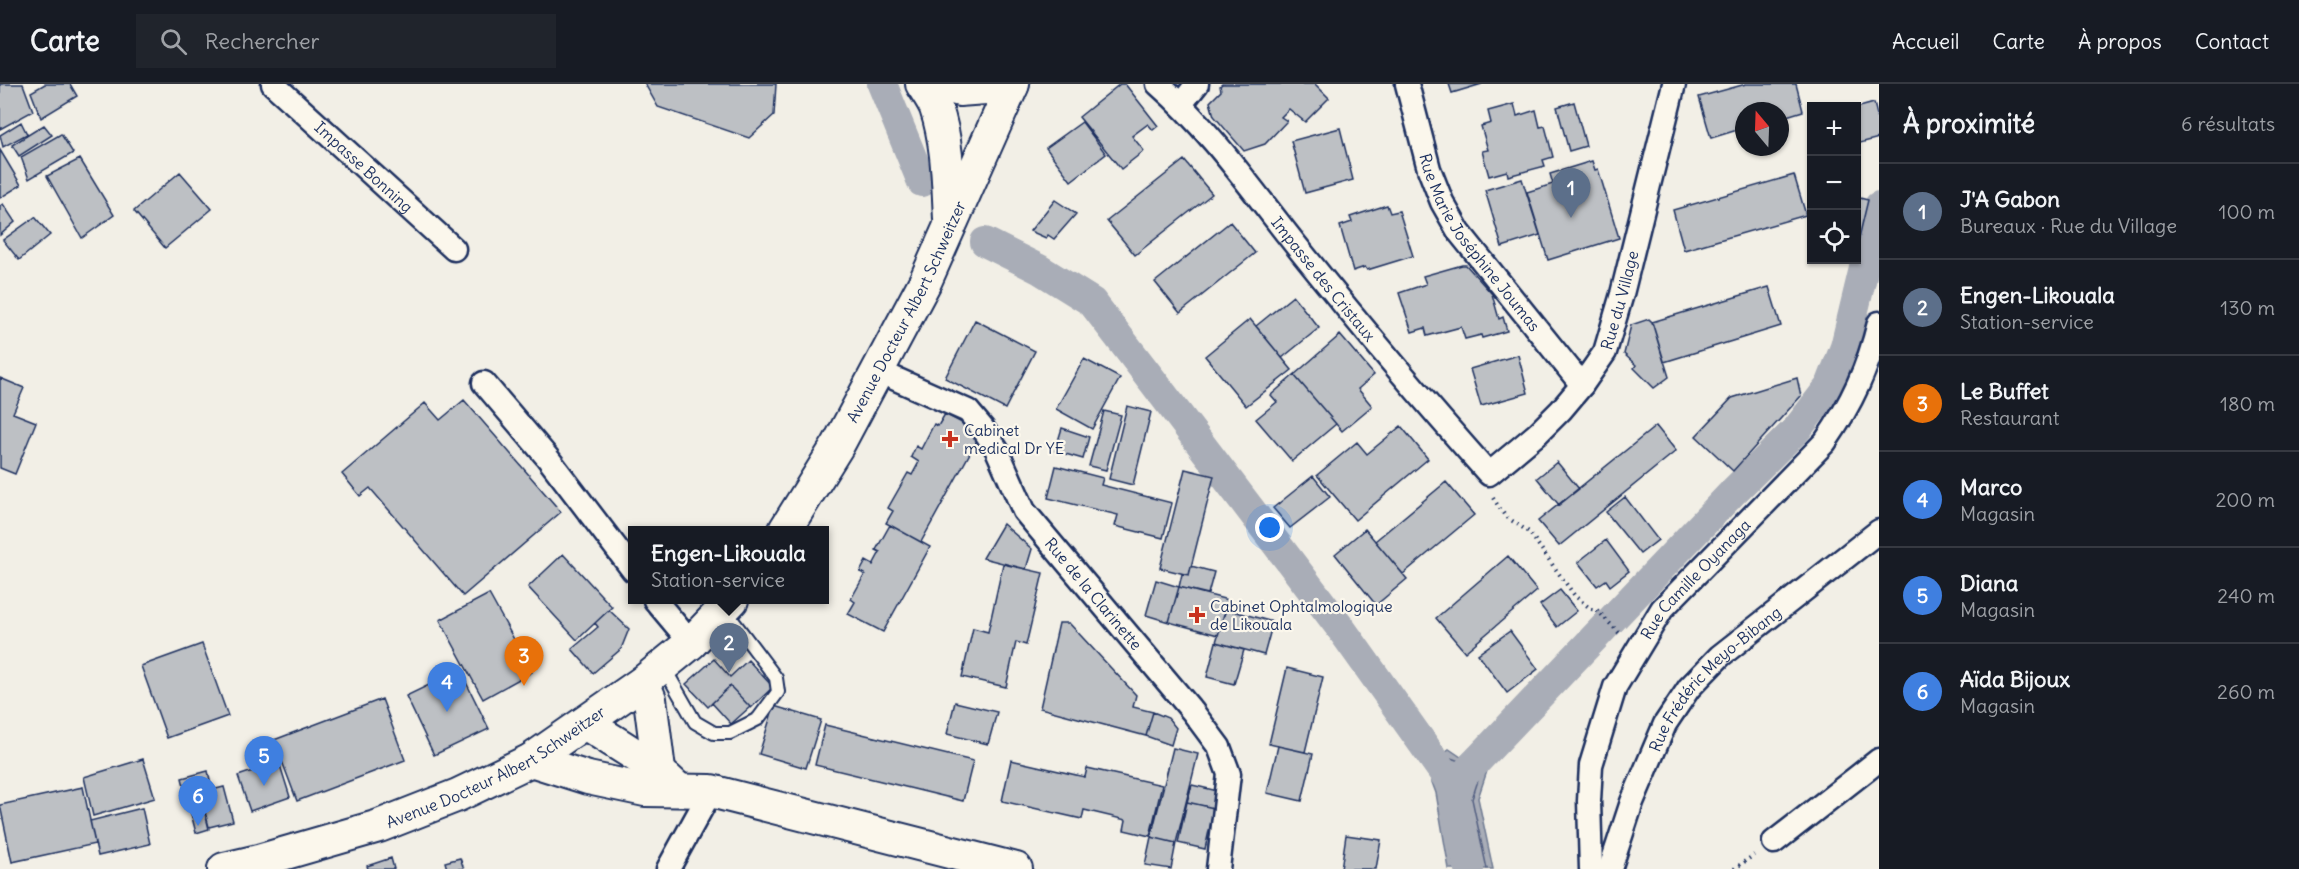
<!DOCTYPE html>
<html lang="fr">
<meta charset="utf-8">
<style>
body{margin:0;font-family:Delius,sans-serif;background:#20242c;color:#f1f3f6}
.controls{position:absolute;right:18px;top:18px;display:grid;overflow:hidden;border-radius:0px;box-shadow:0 2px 4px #0004}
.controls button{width:54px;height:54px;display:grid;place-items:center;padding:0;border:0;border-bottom:2px solid #363941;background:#171b24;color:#f1f3f6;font:30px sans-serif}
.compass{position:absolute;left:1735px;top:18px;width:54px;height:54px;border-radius:50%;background:#171b24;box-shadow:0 2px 4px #0004;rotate:341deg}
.you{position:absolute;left:1270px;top:444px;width:21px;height:21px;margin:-15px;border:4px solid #fff;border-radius:50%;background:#1a73e8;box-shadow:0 0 0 9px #1a73e833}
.badge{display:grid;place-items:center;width:39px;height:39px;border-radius:50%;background:#2563eb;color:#fff;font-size:20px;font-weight:700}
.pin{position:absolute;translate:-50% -50px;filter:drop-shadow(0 2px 3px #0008)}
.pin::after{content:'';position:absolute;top:32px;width:21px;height:18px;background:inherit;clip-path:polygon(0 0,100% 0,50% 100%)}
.popup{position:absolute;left:628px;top:442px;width:201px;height:78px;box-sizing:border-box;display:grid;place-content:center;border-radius:0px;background:#171b24;filter:drop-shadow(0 2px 4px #0005);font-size:20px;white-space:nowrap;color:#9ea1a6}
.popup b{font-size:22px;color:#f1f3f6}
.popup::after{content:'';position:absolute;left:50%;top:100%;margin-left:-12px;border:12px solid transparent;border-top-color:#171b24}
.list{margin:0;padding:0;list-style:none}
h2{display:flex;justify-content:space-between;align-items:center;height:78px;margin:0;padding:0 24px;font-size:26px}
h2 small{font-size:20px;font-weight:400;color:#9ea1a6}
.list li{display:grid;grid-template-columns:39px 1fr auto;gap:18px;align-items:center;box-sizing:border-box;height:96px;padding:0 24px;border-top:2px solid #363941}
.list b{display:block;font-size:22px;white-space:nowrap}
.list p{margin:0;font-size:20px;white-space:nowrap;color:#9ea1a6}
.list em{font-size:20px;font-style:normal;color:#9ea1a6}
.icon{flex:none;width:33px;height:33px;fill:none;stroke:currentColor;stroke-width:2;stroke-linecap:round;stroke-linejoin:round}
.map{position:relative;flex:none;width:1879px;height:785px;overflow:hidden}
header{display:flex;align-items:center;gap:36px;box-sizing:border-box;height:84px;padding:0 30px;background:#171b24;border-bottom:2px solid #363941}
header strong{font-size:28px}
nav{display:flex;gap:33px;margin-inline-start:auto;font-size:21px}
.search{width:420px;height:54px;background:#20242c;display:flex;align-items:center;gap:15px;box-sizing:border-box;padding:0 21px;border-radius:0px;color:#9ea1a6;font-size:22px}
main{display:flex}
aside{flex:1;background:#171b24}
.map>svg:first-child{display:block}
.water{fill:#a9adb7;stroke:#707b93;stroke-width:1.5}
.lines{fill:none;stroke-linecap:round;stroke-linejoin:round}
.shore{stroke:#546182;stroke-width:1.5}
.canal{stroke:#a9adb7;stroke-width:30}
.building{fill:#bdc0c4;stroke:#1b2f5e;stroke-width:1.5}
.service-casing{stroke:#1b2f5e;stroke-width:16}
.minor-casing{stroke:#1b2f5e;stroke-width:27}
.secondary-casing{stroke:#1b2f5e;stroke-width:36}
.path{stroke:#1b2f5e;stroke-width:4;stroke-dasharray:1.5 4.5;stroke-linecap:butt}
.service{stroke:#fbf7ec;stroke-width:12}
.minor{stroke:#fbf7ec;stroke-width:22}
.secondary{stroke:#fbf7ec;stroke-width:32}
.poi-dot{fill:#c8321e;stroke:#fbf7ec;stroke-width:2}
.labels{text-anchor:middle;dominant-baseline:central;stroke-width:4.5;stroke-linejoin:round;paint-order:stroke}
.street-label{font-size:16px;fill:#1b2f5e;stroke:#fbf7ec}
.poi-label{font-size:16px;fill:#1b2f5e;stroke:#fbf7ec;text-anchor:start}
</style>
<header>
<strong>Carte</strong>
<div class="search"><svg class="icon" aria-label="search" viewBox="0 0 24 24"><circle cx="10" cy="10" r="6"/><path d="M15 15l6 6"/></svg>Rechercher</div>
<nav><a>Accueil</a><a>Carte</a><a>À propos</a><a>Contact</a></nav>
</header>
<main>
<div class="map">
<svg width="1879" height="785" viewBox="0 0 1879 785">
<rect width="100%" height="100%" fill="#f2efe6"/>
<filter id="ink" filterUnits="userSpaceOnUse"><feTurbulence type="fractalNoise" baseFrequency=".0167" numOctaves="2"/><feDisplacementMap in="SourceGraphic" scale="12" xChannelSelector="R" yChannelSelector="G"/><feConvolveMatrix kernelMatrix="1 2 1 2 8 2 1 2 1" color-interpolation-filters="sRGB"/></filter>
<g filter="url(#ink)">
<path class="water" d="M1475 660 1491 675 1478 714 1493 785H1449L1436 709 1426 682 1449 665 1461 673Z"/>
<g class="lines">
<path class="shore" d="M1455 785 1441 708 1434 685 1448 673 1462 678 1475 669 1484 678 1472 715 1487 785
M1462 785 1449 706 1443 689 1449 682 1460 686 1470 683 1473 685 1465 715 1480 785"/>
<path class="canal" d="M882 0 922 98
M985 158 1039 185 1092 218 1155 300 1342 546 1453 702 1469 785
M1456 699 1734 407 1797 345 1830 302 1845 263 1879 122"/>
</g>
<path class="building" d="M0 0H23L33 27 0 45Z
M45 0H70L77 12 41 34 31 8Z
M645 0H776L774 31 749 54 658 23Z
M1120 0H1125L1158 42 1153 46 1148 40 1132 52 1144 67 1121 85 1079 33Z
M1222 0H1315L1329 14 1305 38 1289 25 1281 33 1287 37 1265 60 1244 67 1214 32 1210 18 1221 7 1220 2Z
M1449 0H1482L1452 9Z
M1746 0H1796L1803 27 1780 34V27H1744V44L1711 54 1699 13Z
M1574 18 1586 62 1569 67 1557 23Z
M1874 19 1879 39V54L1856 60V24Z
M1514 20 1517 32 1536 26 1540 43 1545 42 1553 73 1543 76 1545 82 1508 92 1507 87 1489 92 1482 67 1488 66 1481 42 1491 39 1488 27Z
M21 38 27 50 3 63 0 51Z
M1082 38 1106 70 1071 97 1046 64Z
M44 41 52 51 19 72 12 61Z
M1340 44 1353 96 1305 109 1291 57Z
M61 50 73 69 29 95 21 73Z
M0 66 21 101 0 114Z
M80 75 114 131 82 154 47 92Z
M1184 76 1212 110 1135 171 1107 137Z
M1592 77 1595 86 1598 85 1619 154 1548 176 1527 108 1553 100 1550 90Z
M180 88 212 125 165 164 134 127Z
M1794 91 1806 131 1684 166 1673 126Z
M1522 95 1540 151 1502 163 1485 106Z
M1856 113 1868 116 1856 166Z
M1055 116 1076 130 1054 155 1048 151 1046 154 1030 147Z
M3 120 15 138 0 151V122Z
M1387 121 1390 129 1399 127 1413 172 1367 186 1365 183 1353 187 1340 142 1352 138 1350 133Z
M35 133 50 151 19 176 3 156Z
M1230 138 1255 169 1180 229 1155 198Z
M1462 181H1466L1492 210 1499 235 1503 233 1507 247 1482 254 1481 251 1465 255 1461 243 1427 252 1425 244 1412 248 1399 209 1426 200 1423 192Z
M1769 203 1781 242 1664 278 1652 238Z
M1293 212 1319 244 1282 274 1256 242Z
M1250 235 1292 286 1246 322 1205 272Z
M1649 235 1652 238 1669 293 1654 304 1634 284 1636 281 1624 270 1631 241Z
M975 236 1035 267 1005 325 945 294Z
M1340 251 1374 291 1358 305 1372 322 1342 347 1294 291Z
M1518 271 1528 309 1481 322 1470 285Z
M1084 275 1120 294 1092 345 1056 325Z
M1294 291 1336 340 1292 377 1256 335 1277 318 1271 311Z
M0 294 24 304 13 329 36 338 15 390 0 384Z
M1797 294 1801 312 1733 387 1696 352 1732 314Z
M464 316 561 428 463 512 370 404 360 412 342 390 425 319 440 336Z
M1127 322 1151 328 1133 401 1109 395Z
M1104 327 1121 331 1106 386 1089 382Z
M945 330 981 349 921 458 886 439 893 427 888 424 908 389 912 391 919 378 911 373 916 362 921 365 934 340 938 342Z
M1401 342 1428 375 1355 436 1317 391 1357 358 1367 370Z
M1656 342 1676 367 1559 462 1538 437Z
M1062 344 1089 353 1083 375 1055 367Z
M1557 378 1579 405 1559 421 1537 394Z
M1056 382 1103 394 1101 401 1172 419 1163 454 1115 442 1118 431 1048 414Z
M1185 385 1214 392 1189 491 1160 484Z
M1313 392 1330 413 1290 444 1273 424Z
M1446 398 1474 431 1403 490 1375 457Z
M1625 413 1658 456 1640 470 1606 428Z
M1003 440 1032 465 1026 485 983 474Z
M890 441 930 463 883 548 848 530 855 518 851 515 865 490 860 488 866 477 873 481 880 468 876 466Z
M1365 445 1407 495 1376 521 1335 470Z
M1606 456 1629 487 1610 502 1606 496 1597 502 1578 478Z
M563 470 612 523 577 556 528 503Z
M1508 472 1537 507 1465 568 1436 534Z
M1003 480 1043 489 1026 561 1016 558 1006 603 962 593 973 544 988 548Z
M1191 482 1214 488 1208 510 1179 503 1182 490 1189 491Z
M1156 496 1179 503 1169 538 1146 531Z
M1179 503 1228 516 1218 551 1169 538Z
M1560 506 1577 527 1557 543 1540 521Z
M489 510 532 588 483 615 440 536Z
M1226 525 1273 538 1264 571 1216 558Z
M609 526 629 545 621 565 593 589 572 565 598 543 595 539Z
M1059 539H1069L1136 611 1133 623 1153 628 1146 652 1040 624Z
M1510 547 1538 585 1507 609 1478 570Z
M1216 558 1244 566 1234 600 1207 593Z
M202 560 228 632 167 654 141 582Z
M714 575 730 593 748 576 773 603 751 624 730 602 708 623 686 600Z
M1287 584 1323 593 1305 668 1269 660Z
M460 586 489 645 434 671 406 612Z
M730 602 750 623 731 640 712 619Z
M382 615 405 676 297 717 274 656Z
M955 618 997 628 988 660 947 650Z
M774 622 821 636 806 684 759 670Z
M1153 628 1168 634 1176 644 1171 661 1146 652Z
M825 641 973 677 963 717 815 681Z
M1278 662 1313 670 1302 717 1267 709Z
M1173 664 1198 670 1176 759 1151 753Z
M143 675 155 714 93 732 84 693Z
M1011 676 1085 693 1087 684 1162 701 1150 752 1124 746 1126 736 1084 726 1082 735 1002 717Z
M279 678 290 713 250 727 238 692Z
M208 687 212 706 200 709 209 745 196 749 182 694Z
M1192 701 1218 707 1214 724 1187 718Z
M83 703 95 760 12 778 0 721Z
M224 703 233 737 209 743 200 709Z
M1187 718 1214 724 1205 765 1178 759Z
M142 724 150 760 98 772 90 737Z
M1346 751 1381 756 1376 785H1341Z
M1151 753 1176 759 1171 785 1145 781Z
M391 774 394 785H368L367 782Z
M460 774 464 785H447L445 778Z"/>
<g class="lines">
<defs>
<path id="service" d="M663 582 695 638 714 649H730L758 635 778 608 776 594 724 525"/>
<g id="minor">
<path id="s1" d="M273 0 454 165"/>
<path id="s2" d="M1158 0C1214 49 1256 112 1303 170 1363 245 1425 318 1489 390L1537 350 1561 326 1582 301 1605 268 1622 210 1674 0"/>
<path id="s3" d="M1407 0 1429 85 1442 118 1459 148 1582 301"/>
<path d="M1181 20 1197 0"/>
<path id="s4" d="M878 287 968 327 984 346 997 366 1024 427 1193 628 1219 663 1229 690 1218 785"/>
<path d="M484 299 547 373 633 486"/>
<path d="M655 516 691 559"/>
<path d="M1774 758 1879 676"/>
<path d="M668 785 711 707"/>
<path id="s5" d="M1591 785 1589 717 1591 681 1615 603 1662 525 1825 358C1852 319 1868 284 1879 239"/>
<path id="s6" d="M1610 785 1632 718 1665 640 1689 604 1720 572 1879 447"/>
</g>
<g id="secondary">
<path d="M922 0C927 8 933 16 936 24 948 59 948 99 950 135"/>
<path d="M944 0 959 6 1012 2"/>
<path id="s7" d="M785 446 838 361 925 198 1013 0"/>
<path d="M643 598 650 615 659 686"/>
<path d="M585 639C618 661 650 677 679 706"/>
<path d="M531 676 588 694 645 706 711 707 1016 785"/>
<path id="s8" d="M224 785 258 777 379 742 458 711 531 676 643 598 691 559 732 516"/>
</g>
</defs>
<use href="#service" class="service-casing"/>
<use href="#minor" class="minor-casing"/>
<use href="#secondary" class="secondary-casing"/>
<path class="path" d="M1493 414 1505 432 1529 448 1575 512 1591 525 1597 526 1619 549
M1734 785 1754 771"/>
<use href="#service" class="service"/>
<use href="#minor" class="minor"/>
<use href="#secondary" class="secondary"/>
</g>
</g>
<g class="poi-dot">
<path d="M947 346h6v6h6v6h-6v6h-6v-6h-6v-6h6z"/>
<path d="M1194 522h6v6h6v6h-6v6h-6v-6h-6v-6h6z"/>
</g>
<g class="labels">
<g class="street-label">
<text stroke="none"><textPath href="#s1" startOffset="123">Impasse Bonning</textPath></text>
<text stroke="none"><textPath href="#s3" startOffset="177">Rue Marie Joséphine Joumas</textPath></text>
<text stroke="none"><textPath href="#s2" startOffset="256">Impasse des Cristaux</textPath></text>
<text stroke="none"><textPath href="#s2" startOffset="735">Rue du Village</textPath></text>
<text stroke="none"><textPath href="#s7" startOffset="250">Avenue Docteur Albert Schweitzer</textPath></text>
<text stroke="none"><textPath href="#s5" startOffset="321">Rue Camille Oyanaga</textPath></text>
<text stroke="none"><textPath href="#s4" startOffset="322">Rue de la Clarinette</textPath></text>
<text stroke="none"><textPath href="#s6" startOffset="222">Rue Frédéric Meyo-Bibang</textPath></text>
<text stroke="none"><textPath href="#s8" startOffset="292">Avenue Docteur Albert Schweitzer</textPath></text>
</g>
<g class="poi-label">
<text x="964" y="346">Cabinet<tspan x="964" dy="18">medical Dr YE</tspan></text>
<text x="1210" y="522">Cabinet Ophtalmologique<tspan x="1210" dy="18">de Likouala</tspan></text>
</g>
</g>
</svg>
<div class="controls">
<button>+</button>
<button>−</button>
<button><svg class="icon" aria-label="locate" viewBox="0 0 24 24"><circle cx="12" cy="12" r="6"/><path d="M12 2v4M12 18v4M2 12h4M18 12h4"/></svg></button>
</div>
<svg class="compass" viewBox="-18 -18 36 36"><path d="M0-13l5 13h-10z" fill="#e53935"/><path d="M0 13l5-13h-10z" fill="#9ea1a6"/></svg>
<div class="you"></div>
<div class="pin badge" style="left:1571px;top:134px;background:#5c6f8a">1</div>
<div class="pin badge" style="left:729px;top:589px;background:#5c6f8a">2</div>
<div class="popup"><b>Engen-Likouala</b>Station-service</div>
<div class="pin badge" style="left:524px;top:602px;background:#e8710a">3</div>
<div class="pin badge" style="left:447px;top:628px;background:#3f7fe0">4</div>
<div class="pin badge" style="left:264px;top:702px;background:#3f7fe0">5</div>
<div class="pin badge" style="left:198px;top:742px;background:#3f7fe0">6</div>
</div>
<aside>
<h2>À proximité<small>6 résultats</small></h2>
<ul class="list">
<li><span class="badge" style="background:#5c6f8a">1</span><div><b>J'A Gabon</b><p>Bureaux · Rue du Village</p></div><em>100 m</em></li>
<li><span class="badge" style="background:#5c6f8a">2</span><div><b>Engen-Likouala</b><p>Station-service</p></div><em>130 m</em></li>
<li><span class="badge" style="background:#e8710a">3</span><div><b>Le Buffet</b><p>Restaurant</p></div><em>180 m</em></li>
<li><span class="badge" style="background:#3f7fe0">4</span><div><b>Marco</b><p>Magasin</p></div><em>200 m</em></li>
<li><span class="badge" style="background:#3f7fe0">5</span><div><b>Diana</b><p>Magasin</p></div><em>240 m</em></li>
<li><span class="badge" style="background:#3f7fe0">6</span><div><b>Aïda Bijoux</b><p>Magasin</p></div><em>260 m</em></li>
</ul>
</aside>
</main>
